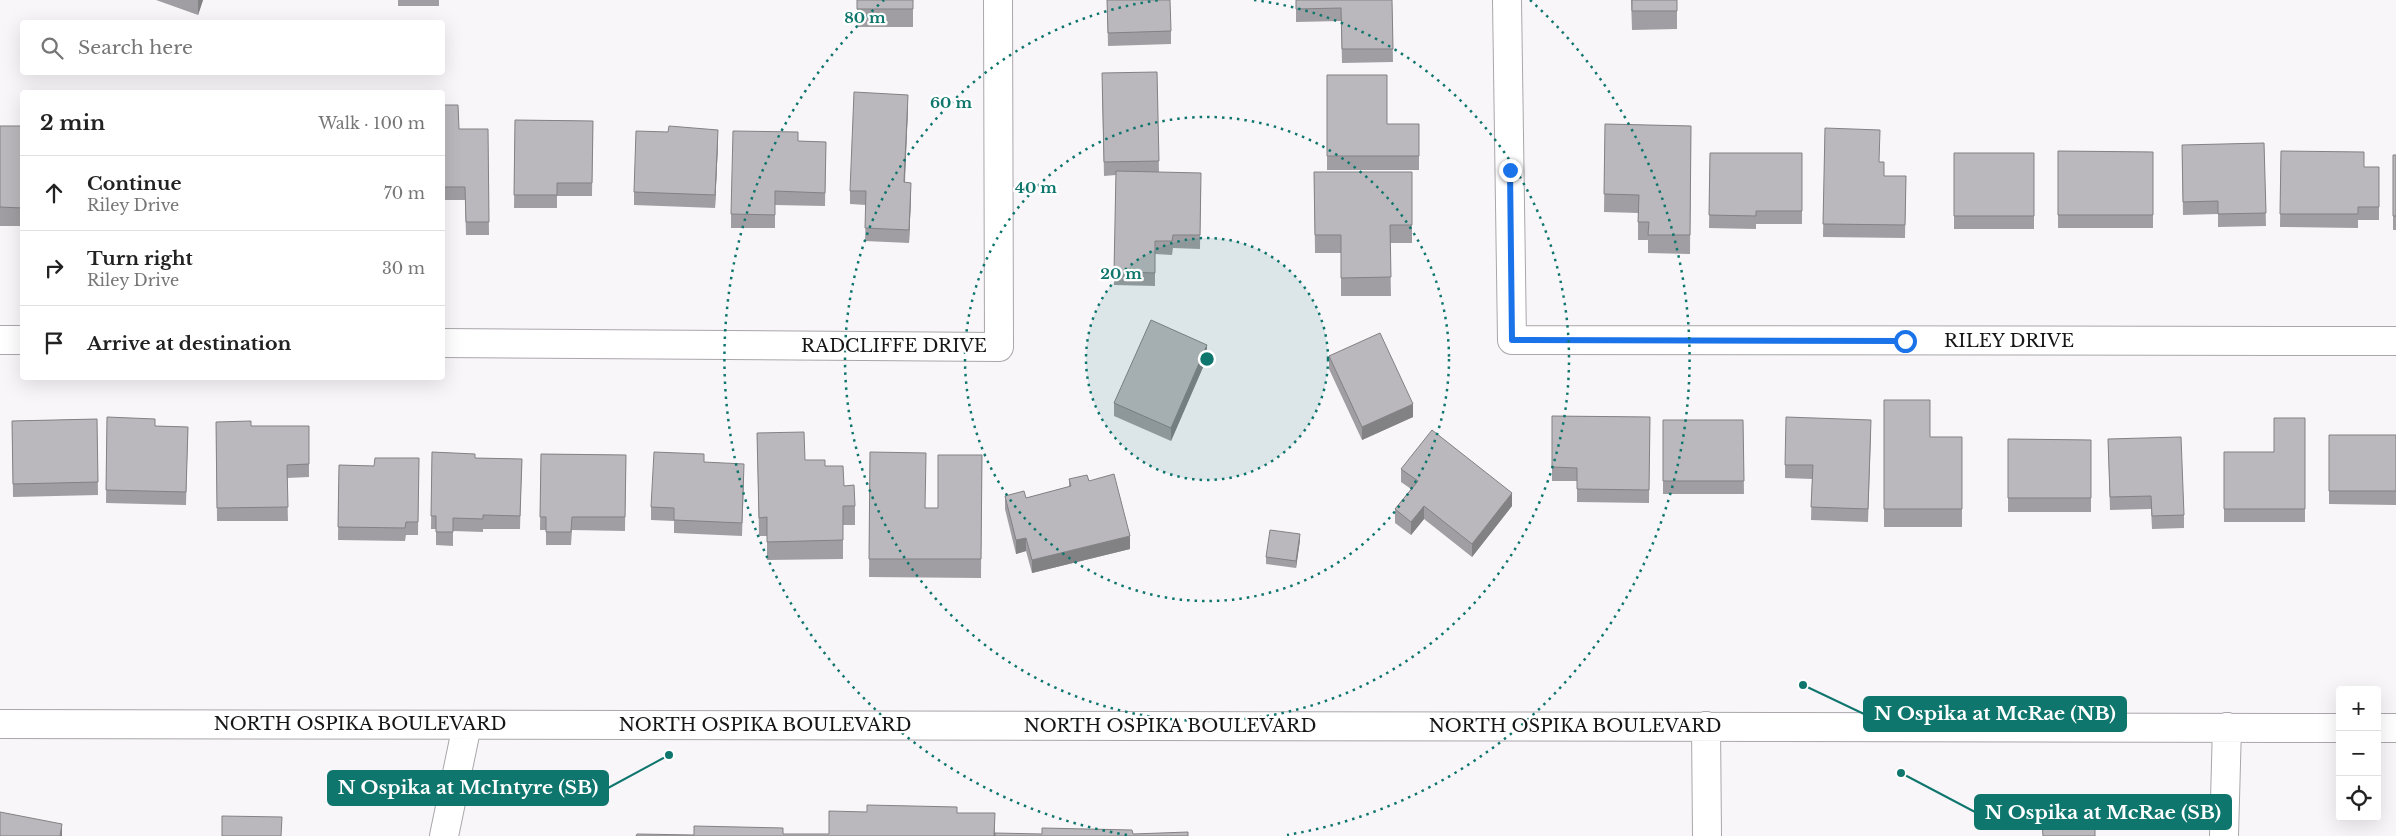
<!DOCTYPE html>
<meta charset="utf-8">
<style>
body{margin:0;font-family:"Libre Baskerville",serif;background:#f6f6f6;color:#222}
.controls{position:absolute;right:15px;bottom:15px;display:grid;overflow:hidden;border-radius:5px;box-shadow:0 5px 20px #0002}
.controls button{width:45px;height:45px;display:grid;place-items:center;padding:0;border:0;border-bottom:1px solid #e0e0e0;background:#fff;color:#222;font:25px sans-serif}
.stop{position:absolute;width:15px;height:15px;margin:-11px;border:4px solid #1a73e8;border-radius:50%;background:#fff}
.stop.end{background:#1a73e8;border-color:#fff;box-shadow:0 1px 5px #0008}
.list{margin:0;padding:0;list-style:none}
h2{display:flex;justify-content:space-between;align-items:center;height:65px;margin:0;padding:0 20px;font-size:21px}
h2 small{font-size:16px;font-weight:400;color:#767676}
.list li{display:grid;grid-template-columns:32px 1fr auto;gap:15px;align-items:center;box-sizing:border-box;height:75px;padding:0 20px;border-top:1px solid #e0e0e0}
.list b{display:block;font-size:19px;white-space:nowrap}
.list p{margin:0;font-size:16px;white-space:nowrap;color:#767676}
.list em{font-size:16px;font-style:normal;color:#767676}
.icon{flex:none;width:28px;height:28px;fill:none;stroke:currentColor;stroke-width:2;stroke-linecap:round;stroke-linejoin:round}
.map{position:relative;flex:none;width:2396px;height:836px;overflow:hidden}
.search{position:absolute;background:#fff;box-shadow:0 5px 20px #0002;left:20px;top:20px;width:425px;height:55px;display:flex;align-items:center;gap:12px;box-sizing:border-box;padding:0 18px;border-radius:5px;color:#767676;font-size:19px}
.panel{position:absolute;background:#fff;box-shadow:0 5px 20px #0002;left:20px;top:90px;width:425px;height:290px;border-radius:5px}
.map>svg:first-child{display:block}
.lines{fill:none;stroke-linecap:round;stroke-linejoin:round}
.minor-casing{stroke:#aaa6ab;stroke-width:30}
.minor{stroke:#fff;stroke-width:28}
.wall{fill:#a09ea2}
.shaded-wall{fill:#828184}
.building{fill:#bab8bc;stroke:#828184}
.route{stroke:#1a73e8;stroke-width:6}
.ring{fill:none;stroke:#0f766e;stroke-width:2.5;stroke-dasharray:2.5 5}
.labels{text-anchor:middle;dominant-baseline:central;stroke-width:4.5;stroke-linejoin:round;paint-order:stroke}
.street-label{font-size:18px;fill:#161516;stroke:#fff}
.centre{fill:#0f766e;stroke:#fff;stroke-width:2.5}
.ring-label{font-size:15px;text-anchor:middle;font-weight:bold;fill:#0f766e;stroke:#fff;stroke-width:4.5;stroke-linejoin:round;paint-order:stroke}
.leader{fill:none;stroke:#0f766e;stroke-width:2}
.callout-dot{fill:#0f766e;stroke:#fff;stroke-width:2}
.callout{fill:#0f766e;stroke:#0f766e;stroke-width:2}
.callout-label{font-size:19px;text-anchor:middle;font-weight:bold;fill:#fff}
</style>
<div class="map">
<svg width="2396" height="836" viewBox="0 0 2396 836">
<rect width="100%" height="100%" fill="#f9f6fa"/>
<g class="lines">
<defs>
<path id="minor" d="M1507 0 1512 340 2396 341
M0 340H22
M442 343 999 347 998 0
M0 724 2340 728
M1706 726 1707 836
M2377 728H2396
M444 836 467 725
M2224 836 2227 727"/>
</defs>
<use href="#minor" class="minor-casing"/>
<use href="#minor" class="minor"/>
</g>
<path class="wall" d="M156 0H203L198 15Z
M398 0H439V6H398Z
M857 0H913V27H857Z
M1107 0 1171 31V44L1108 46Z
M1296 0H1392L1393 62 1342 63 1341 21 1296 22Z
M1631 0H1677V29L1632 30Z
M1157 72 1159 172 1201 186 1200 249 1173 248 1172 255 1155 254V286L1114 285 1116 175 1104 176 1102 86Z
M1327 75 1387 124H1419V170H1327Z
M442 105 459 129H488L489 235H466L465 200H442Z
M908 108 905 182 911 196 909 243 865 241 866 205 850 204V191Z
M515 120 593 121 592 196H557V208H514Z
M1605 124 1691 126 1690 254 1648 253V240H1638V213L1604 212Z
M0 126H22V226H0Z
M1825 128 1879 162 1884 176H1906L1905 238 1823 237Z
M798 141 826 142 825 206 775 205V228H731V214Z
M718 143 715 208 634 205V192Z
M2264 143 2266 226 2218 227V214L2183 215 2182 158Z
M2058 151 2153 152V228H2058Z
M2281 151 2364 167H2379V220H2358V228L2280 227Z
M1710 153H1802V224H1756V229L1709 228Z
M1954 153H2034V229H1954Z
M2393 155H2396V230H2393Z
M1314 172H1412V243H1390L1391 296H1341V253H1315Z
M1329 356 1413 417 1362 440 1329 369Z
M1207 358 1171 441 1114 416V403Z
M1884 400 1930 437H1962V527H1884Z
M1552 416 1650 417 1649 503 1577 502V481H1552Z
M107 417 155 426 188 427 186 505 106 503Z
M2305 418V522H2224V452H2274Z
M97 419 98 495 13 497 12 421Z
M1663 420H1743L1744 494H1663Z
M216 422 251 426H309V477L287 478 288 521H217Z
M757 433 805 460 844 486 855 506V525H843V559L767 560V536H759Z
M1871 433 1868 522 1811 520 1812 479 1785 478V465Z
M2329 435H2396V505L2329 504Z
M2008 439 2091 440V512H2008Z
M2108 439 2184 515V528L2152 529 2151 509 2110 510Z
M432 452 475 458 522 459 520 529H483V532L453 531V546L436 545V529H431Z
M870 452 926 508H938L982 455 981 578 869 577Z
M541 454 626 455 625 531 572 530 571 545H546V530H540Z
M419 458 418 535H406L405 541 338 540 339 465 374 466Z
M704 462 744 477 742 536 674 533V521L651 520V507Z
M1401 469 1512 506 1472 557 1424 519 1411 535 1395 523V509L1411 489 1401 482Z
M1069 479 1089 481 1130 549 1032 573 1026 551 1016 554 1005 509V496L1026 498 1069 487Z
M1300 540 1296 568 1266 564V557Z"/>
<path class="shaded-wall" d="M198 0H203L198 15Z
M908 95V108L904 195V182Z
M718 130V143L715 208V195Z
M911 183V196L909 243V230Z
M1207 345V358L1171 441V428Z
M1413 404V417L1362 440V427Z
M1512 493V506L1472 557V544Z
M1424 506V519L1411 535V522Z
M1300 534V540L1296 568V561Z
M1130 536V549L1032 573V560Z
M1026 538V551L1016 554V540Z
M995 813V836H994Z
M62 824V836H60Z"/>
<path class="building" d="M857 0H913V9H857Z
M1107 0H1170L1171 31 1108 33Z
M1296 0H1392L1393 49H1342L1341 8 1296 9Z
M1632 0H1677V11H1632Z
M1157 72 1159 161 1104 162 1102 73Z
M1327 75H1387V124H1419V156H1327Z
M854 92 908 95 904 182 911 183 909 230 865 228 866 191H850Z
M442 105H458L459 129H488L489 222H466L465 187H442Z
M515 120 593 121 592 183H557V195H514Z
M1605 124 1691 126 1690 235H1648L1649 222H1638L1639 195 1604 194Z
M0 126H22V208L0 207Z
M669 126 718 130 715 195 634 192 636 131 668 132Z
M1825 128 1880 130 1879 162H1884V176H1906L1905 225 1823 224Z
M733 131 798 132V141L826 142 825 193 775 191V215L731 214Z
M2264 143 2266 213 2218 214V201L2183 202 2182 145Z
M2058 151 2153 152V215H2058Z
M2281 151 2364 152V167H2379V207H2358V214H2280Z
M1710 153H1802V211H1756V216L1709 215Z
M1954 153H2034V216H1954Z
M2393 155H2396V216H2393Z
M1116 171 1201 173 1200 235H1173L1172 241H1155V273L1114 272Z
M1314 172H1412V225H1390L1391 277 1341 278V235H1315Z
M1151 320 1207 345 1171 428 1114 403Z
M1380 333 1413 404 1362 427 1329 356Z
M1884 400H1930V437H1962V509H1884Z
M1552 416 1650 417 1649 490 1577 489V468L1552 467Z
M107 417 155 419V426L188 427 186 492 106 490Z
M1786 417 1871 420 1868 509 1811 507 1813 465H1785Z
M2274 418H2305V509H2224V452H2274Z
M97 419 98 482 13 484 12 421Z
M1663 420H1743L1744 481H1663Z
M251 421V426H309V464L287 465 288 507 217 508 216 422Z
M1432 430 1512 493 1472 544 1424 506 1411 522 1395 509 1418 481 1401 469Z
M804 432 805 460H825V466H843L844 486 854 485 855 506H843V540L767 542V517L759 518 757 433Z
M2329 435H2396V491H2329Z
M2181 437 2184 515 2152 516 2151 496 2110 497 2108 439Z
M2008 439 2091 440V498H2008Z
M432 452 475 454V458L522 459 520 516 483 515V519L453 518V532H436V516H431Z
M654 452 704 454V462L744 464 742 523 674 520V508L651 507Z
M870 452 926 453 925 508H938V455H982L981 559H869Z
M541 454 626 455 625 517H572L571 532H546V517H540Z
M375 458H419L418 522H406L405 528 338 527 339 465 374 466Z
M1114 474 1130 536 1032 560 1026 538 1016 540 1005 496 1024 491 1026 498 1071 486 1069 479 1087 475 1089 481Z
M1270 530 1300 534 1296 561 1266 557Z
M867 805 957 807V813H995L994 836H636L637 834 694 835V826L783 828V834H829V811L867 812Z
M0 812 62 824 60 836H0Z
M222 816 282 817 281 836H222Z
M2095 822V836H2043L2042 823Z
M1042 828 1132 830 1133 834 1188 832V836H995V833L1042 834Z"/>
<g class="lines">
<path class="route" d="M1510 170 1512 340 1905 341"/>
</g>
<circle cx="1207" cy="359" r="121" fill="#0f766e" fill-opacity=".12"/>
<g class="ring">
<circle cx="1207" cy="359" r="121"/>
<circle cx="1207" cy="359" r="242"/>
<path d="M1254 0A362 362 0 1 1 1160 0"/>
<path d="M1127 835A483 483 0 0 1 884 0M1530 0A483 483 0 0 1 1287 835"/>
</g>
<g class="labels">
<g class="street-label">
<text x="2009" y="341">RILEY DRIVE</text>
<text x="894" y="346">RADCLIFFE DRIVE</text>
<text x="360" y="724">NORTH OSPIKA BOULEVARD</text>
<text x="765" y="725">NORTH OSPIKA BOULEVARD</text>
<text x="1170" y="726">NORTH OSPIKA BOULEVARD</text>
<text x="1575" y="726">NORTH OSPIKA BOULEVARD</text>
</g>
</g>
<circle cx="1207" cy="359" r="8" class="centre"/>
<g class="ring-label">
<text x="865" y="23">80 m</text>
<text x="951" y="108">60 m</text>
<text x="1036" y="193">40 m</text>
<text x="1121" y="279">20 m</text>
</g>
<path class="leader" d="M1803 685L1864 714M669 755L608 788M1901 773L1975 812"/>
<g class="callout-dot">
<circle cx="1803" cy="685" r="5"/>
<circle cx="669" cy="755" r="5"/>
<circle cx="1901" cy="773" r="5"/>
</g>
<g class="callout">
<rect x="1864" y="697" width="262" height="34" rx="5"/>
<rect x="328" y="771" width="280" height="34" rx="5"/>
<rect x="1975" y="795" width="256" height="34" rx="5"/>
</g>
<g class="callout-label">
<text x="1995" y="720">N Ospika at McRae (NB)</text>
<text x="468" y="794">N Ospika at McIntyre (SB)</text>
<text x="2103" y="819">N Ospika at McRae (SB)</text>
</g>
</svg>
<div class="controls">
<button>+</button>
<button>−</button>
<button><svg class="icon" aria-label="locate" viewBox="0 0 24 24"><circle cx="12" cy="12" r="6"/><path d="M12 2v4M12 18v4M2 12h4M18 12h4"/></svg></button>
</div>
<div class="stop" style="left:1905px;top:341px"></div>
<div class="stop end" style="left:1510px;top:170px"></div>
<div class="search"><svg class="icon" aria-label="search" viewBox="0 0 24 24"><circle cx="10" cy="10" r="6"/><path d="M15 15l6 6"/></svg>Search here</div>
<section class="panel">
<h2>2 min<small>Walk · 100 m</small></h2>
<ul class="list">
<li><svg class="icon" aria-label="ahead" viewBox="0 0 24 24"><path d="M12 20V5M6 11l6-6 6 6"/></svg><div><b>Continue</b><p>Riley Drive</p></div><em>70 m</em></li>
<li><svg class="icon" aria-label="right" viewBox="0 0 24 24"><path d="M7 20v-9h11M14 6l5 5-5 5"/></svg><div><b>Turn right</b><p>Riley Drive</p></div><em>30 m</em></li>
<li><svg class="icon" aria-label="arrive" viewBox="0 0 24 24"><path d="M6 21V4h12l-3 4 3 4H6"/></svg><div><b>Arrive at destination</b></div></li>
</ul>
</section>
</div>
